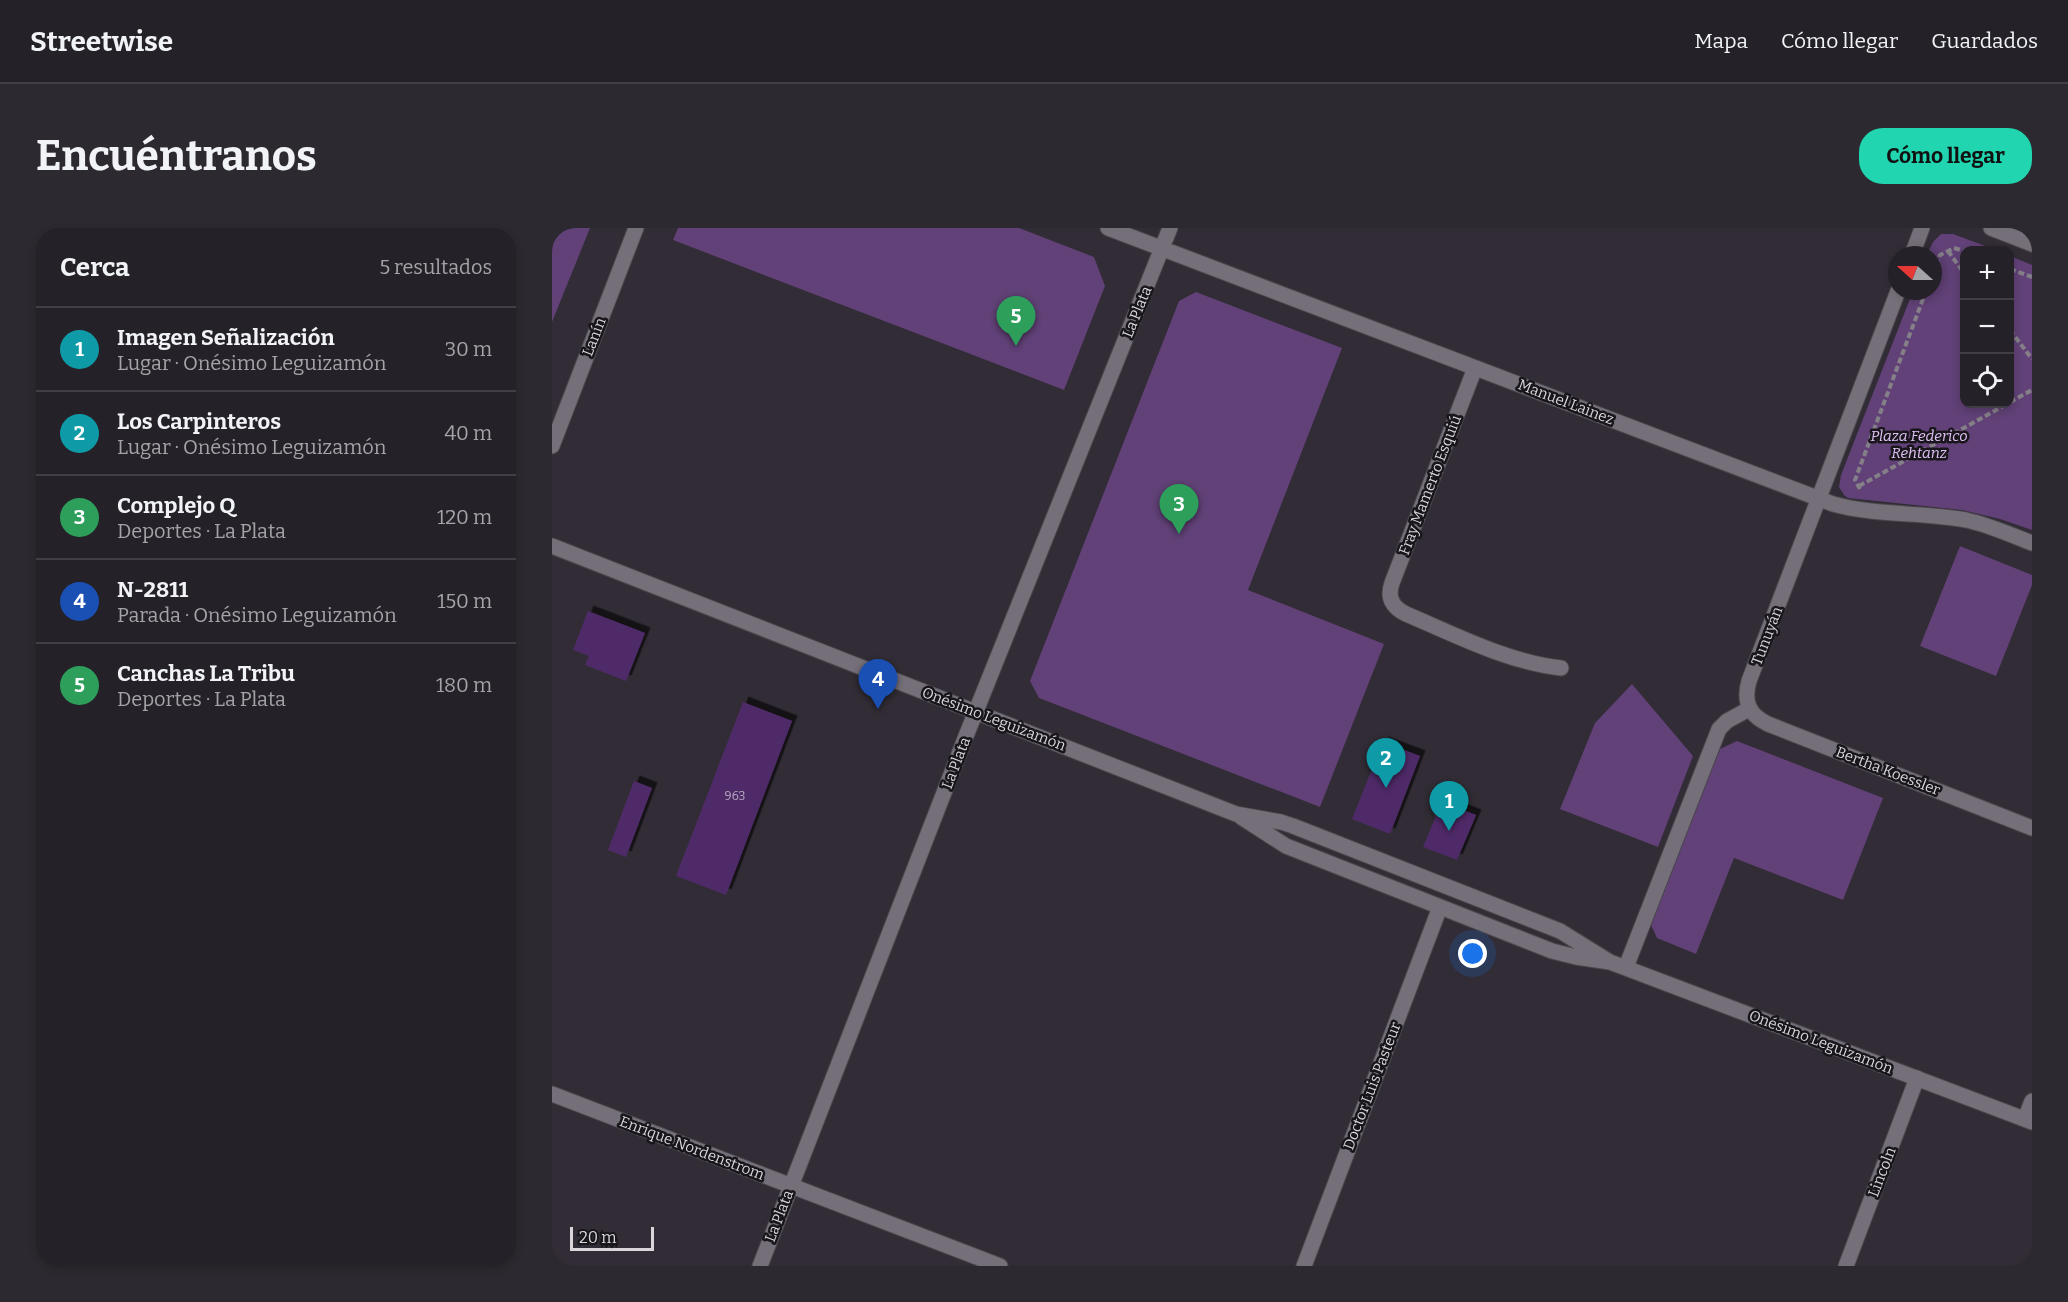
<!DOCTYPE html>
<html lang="es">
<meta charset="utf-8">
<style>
body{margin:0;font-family:Bitter,serif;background:#2d2930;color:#f1f3f6}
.controls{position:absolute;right:18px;top:18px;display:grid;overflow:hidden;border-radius:12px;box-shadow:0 3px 9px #0003}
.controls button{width:54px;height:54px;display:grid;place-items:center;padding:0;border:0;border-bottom:2px solid #423e45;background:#252128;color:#f1f3f6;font:30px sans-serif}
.compass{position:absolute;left:1336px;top:18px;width:54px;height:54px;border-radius:50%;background:#252128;box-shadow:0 3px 9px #0003;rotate:291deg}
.scale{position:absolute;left:18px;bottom:15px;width:84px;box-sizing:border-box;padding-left:6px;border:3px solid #d9d5db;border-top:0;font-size:16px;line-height:21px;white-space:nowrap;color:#d9d5db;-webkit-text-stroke:4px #18161a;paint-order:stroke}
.you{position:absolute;left:921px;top:726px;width:21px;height:21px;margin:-15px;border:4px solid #fff;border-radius:50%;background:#1a73e8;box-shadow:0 0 0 9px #1a73e833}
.badge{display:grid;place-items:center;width:39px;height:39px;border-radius:50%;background:#20d5b0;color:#fff;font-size:20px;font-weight:700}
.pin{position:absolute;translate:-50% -50px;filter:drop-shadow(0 2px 3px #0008)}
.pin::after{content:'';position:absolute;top:32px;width:21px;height:18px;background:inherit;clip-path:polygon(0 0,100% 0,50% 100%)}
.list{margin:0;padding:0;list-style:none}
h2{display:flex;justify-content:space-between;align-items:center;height:78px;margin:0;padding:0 24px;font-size:26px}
h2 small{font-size:20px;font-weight:400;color:#a3a3a8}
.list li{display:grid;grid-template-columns:39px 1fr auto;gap:18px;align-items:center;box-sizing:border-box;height:84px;padding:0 24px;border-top:2px solid #423e45}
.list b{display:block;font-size:22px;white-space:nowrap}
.list p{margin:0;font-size:20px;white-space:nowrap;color:#a3a3a8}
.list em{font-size:20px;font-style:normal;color:#a3a3a8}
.icon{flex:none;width:33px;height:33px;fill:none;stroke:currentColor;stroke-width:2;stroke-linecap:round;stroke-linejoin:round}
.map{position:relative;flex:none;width:1480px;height:1038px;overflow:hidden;border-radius:24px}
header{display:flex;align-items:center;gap:36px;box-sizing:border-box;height:84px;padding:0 30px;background:#252128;border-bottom:2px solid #423e45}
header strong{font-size:28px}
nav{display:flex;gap:33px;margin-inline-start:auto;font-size:21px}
.intro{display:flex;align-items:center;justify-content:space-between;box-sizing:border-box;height:144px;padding:0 36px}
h1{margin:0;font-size:42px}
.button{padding:15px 27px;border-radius:24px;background:#20d5b0;color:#111;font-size:21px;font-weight:700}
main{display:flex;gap:36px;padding:0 36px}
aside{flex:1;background:#252128;border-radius:24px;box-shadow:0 3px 9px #0003}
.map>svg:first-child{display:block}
.green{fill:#614177}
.building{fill:#502c68;filter:url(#shadow)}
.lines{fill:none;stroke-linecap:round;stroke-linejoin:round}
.pedestrian-casing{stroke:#4b474e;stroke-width:17}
.minor-casing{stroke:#4b474e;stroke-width:17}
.tertiary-casing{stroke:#4b474e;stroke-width:17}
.path{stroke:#858088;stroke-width:4;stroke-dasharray:6 3;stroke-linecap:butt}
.pedestrian{stroke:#756f7a;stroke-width:15}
.minor{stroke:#756f7a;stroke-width:15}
.tertiary{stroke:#756f7a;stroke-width:15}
.labels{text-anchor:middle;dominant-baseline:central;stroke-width:5;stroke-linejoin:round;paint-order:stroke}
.number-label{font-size:12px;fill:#b7abbe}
.street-label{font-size:15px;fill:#d9d5db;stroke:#18161a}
.park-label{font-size:15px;font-style:italic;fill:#e0c1f7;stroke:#18161a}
</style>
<header>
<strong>Streetwise</strong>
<nav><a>Mapa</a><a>Cómo llegar</a><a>Guardados</a></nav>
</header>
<div class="intro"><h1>Encuéntranos</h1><a class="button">Cómo llegar</a></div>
<main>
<aside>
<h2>Cerca<small>5 resultados</small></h2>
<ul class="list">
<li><span class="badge" style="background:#0f9aa8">1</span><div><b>Imagen Señalización</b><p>Lugar · Onésimo Leguizamón</p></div><em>30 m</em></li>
<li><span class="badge" style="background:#0f9aa8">2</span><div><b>Los Carpinteros</b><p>Lugar · Onésimo Leguizamón</p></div><em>40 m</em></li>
<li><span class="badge" style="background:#2e9e5b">3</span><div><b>Complejo Q</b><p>Deportes · La Plata</p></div><em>120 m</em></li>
<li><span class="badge" style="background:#1a4fb4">4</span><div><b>N-2811</b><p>Parada · Onésimo Leguizamón</p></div><em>150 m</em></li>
<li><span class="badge" style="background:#2e9e5b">5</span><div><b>Canchas La Tribu</b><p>Deportes · La Plata</p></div><em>180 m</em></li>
</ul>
</aside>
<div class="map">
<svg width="1480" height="1038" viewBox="0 0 1480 1038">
<defs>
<filter id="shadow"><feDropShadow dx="5.5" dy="-5.5" stdDeviation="0" flood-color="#0009"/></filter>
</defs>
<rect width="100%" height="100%" fill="#312c35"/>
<path class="green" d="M0 0H38L0 94Z
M126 0H467L542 29 553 58 512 162 121 12Z
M1389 6H1401L1444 22H1412V176H1458V28L1480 37V302L1448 291 1410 282 1296 270 1292 267 1287 259 1289 247 1361 63H1381V27H1375L1381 14Z
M644 64 790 120 696 362 832 416 768 579 487 470 478 453 627 73Z
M1408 318 1480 347V357L1444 448 1368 418Z
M1080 456 1141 528 1106 619 1008 581 1043 495Z
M1185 513 1331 570 1291 672 1182 630 1144 726 1105 710 1099 697 1168 521Z"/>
<path class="building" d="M36 383 93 405 74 453 33 437 37 428 21 422Z
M191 474 240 493 174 667 124 648Z
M831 514 868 528 838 606 800 591Z
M82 553 100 560 74 629 56 622Z
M890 574 924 587 905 632 871 619Z"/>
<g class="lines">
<defs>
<path id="pedestrian" d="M1074 739 1167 501 1175 493 1197 481"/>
<path id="minor" d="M556 0 1281 276C1325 288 1370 284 1414 292 1437 297 1459 307 1480 315
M1439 0 1480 16
M1360 27 1370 0
M1346 63 1197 453C1191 474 1197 487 1216 496L1480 600
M923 140 840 355C835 369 840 379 854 386 904 407 955 434 1009 440
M0 866 448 1038
M1473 891 1480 873
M208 1038 414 508 618 0
M752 1038 888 679
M1294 1038 1365 850"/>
<path id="tertiary" d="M0 218 84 0
M0 318 684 586 729 594 741 598 1008 703 1058 734
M689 589 734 618 1000 723 1024 729 1058 734 1480 894"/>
</defs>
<use href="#pedestrian" class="pedestrian-casing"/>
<use href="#minor" class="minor-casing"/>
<use href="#tertiary" class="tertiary-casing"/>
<path class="path" d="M1396 23 1412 45
M1458 41 1480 49
M1381 46 1388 27 1402 20 1412 23
M1458 102 1480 131
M1458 174 1480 162
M1307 258 1455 176
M1308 261 1303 252 1374 63"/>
<use href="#pedestrian" class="pedestrian"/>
<use href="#minor" class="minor"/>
<use href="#tertiary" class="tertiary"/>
</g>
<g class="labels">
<g class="number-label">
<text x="183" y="568">963</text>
</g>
<g class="street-label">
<text transform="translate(585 84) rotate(-68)">La Plata</text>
<text transform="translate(42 109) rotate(-69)">Lanín</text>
<text transform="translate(1014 174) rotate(21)">Manuel Lainez</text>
<text transform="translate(878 257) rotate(-69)">Fray Mamerto Esquiú</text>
<text transform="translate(1215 408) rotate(-69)">Tunuyán</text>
<text transform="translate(442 491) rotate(21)">Onésimo Leguizamón</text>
<text transform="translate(404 535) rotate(-69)">La Plata</text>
<text transform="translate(1336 543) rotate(21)">Bertha Koessler</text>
<text transform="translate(1269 814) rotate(21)">Onésimo Leguizamón</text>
<text transform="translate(820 858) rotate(-69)">Doctor Luis Pasteur</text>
<text transform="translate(140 920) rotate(21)">Enrique Nordenstrom</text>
<text transform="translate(1330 944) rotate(-69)">Lincoln</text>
<text transform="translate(227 988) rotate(-69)">La Plata</text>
</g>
<g class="park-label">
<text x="1367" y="208">Plaza Federico<tspan x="1367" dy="17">Rehtanz</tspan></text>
</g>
</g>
</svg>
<div class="controls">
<button>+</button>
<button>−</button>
<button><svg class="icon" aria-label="locate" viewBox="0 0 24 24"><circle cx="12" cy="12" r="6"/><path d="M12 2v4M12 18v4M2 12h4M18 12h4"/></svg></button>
</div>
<svg class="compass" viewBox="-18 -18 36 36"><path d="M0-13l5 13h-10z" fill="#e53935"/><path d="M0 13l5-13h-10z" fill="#a3a3a8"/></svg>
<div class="scale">20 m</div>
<div class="you"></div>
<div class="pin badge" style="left:897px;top:603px;background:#0f9aa8">1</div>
<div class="pin badge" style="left:834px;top:560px;background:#0f9aa8">2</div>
<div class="pin badge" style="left:627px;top:306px;background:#2e9e5b">3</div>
<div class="pin badge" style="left:326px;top:481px;background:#1a4fb4">4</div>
<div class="pin badge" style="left:464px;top:118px;background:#2e9e5b">5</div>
</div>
</main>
